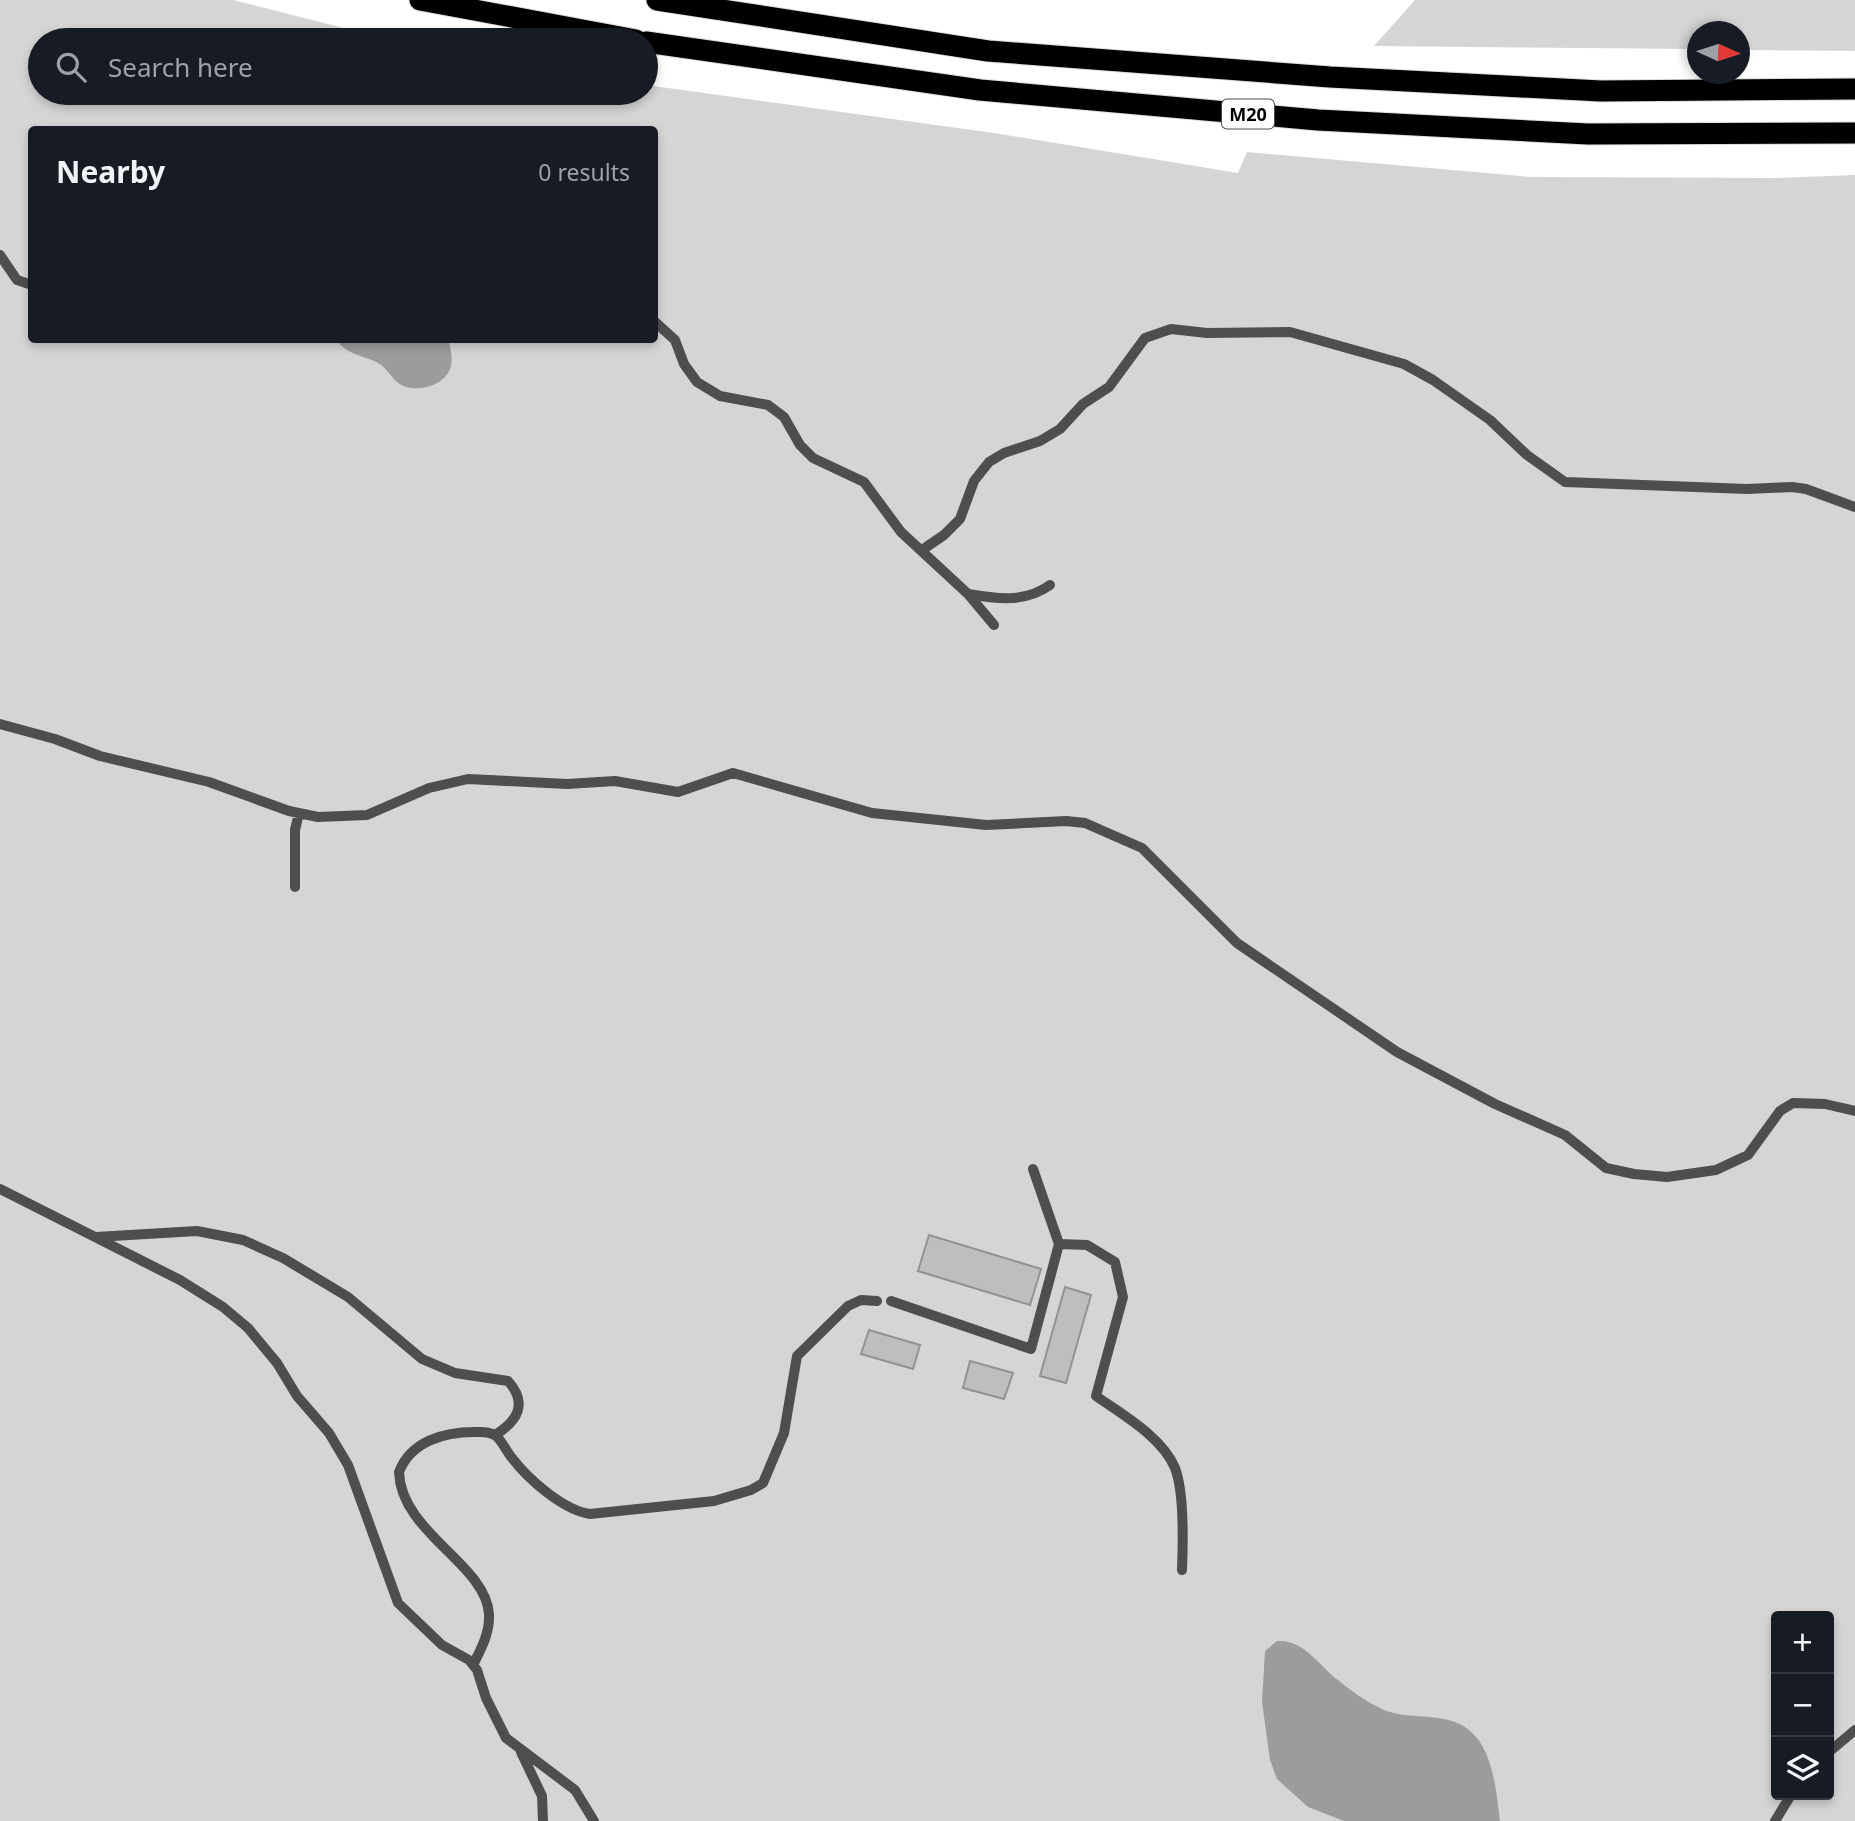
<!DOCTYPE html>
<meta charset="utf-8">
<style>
body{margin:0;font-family:"Noto Sans",sans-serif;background:#20242c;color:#f1f3f6}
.controls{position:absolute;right:21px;bottom:21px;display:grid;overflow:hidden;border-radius:7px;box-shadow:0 4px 10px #0003}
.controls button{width:63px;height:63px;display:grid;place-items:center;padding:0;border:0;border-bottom:2px solid #363941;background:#171b24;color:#f1f3f6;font:35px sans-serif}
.compass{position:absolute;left:1687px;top:21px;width:63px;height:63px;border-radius:50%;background:#171b24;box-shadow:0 4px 10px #0003;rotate:93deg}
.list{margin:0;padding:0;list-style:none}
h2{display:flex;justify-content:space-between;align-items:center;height:91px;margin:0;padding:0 28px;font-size:30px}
h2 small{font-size:23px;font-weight:400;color:#9ea1a6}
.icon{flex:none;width:38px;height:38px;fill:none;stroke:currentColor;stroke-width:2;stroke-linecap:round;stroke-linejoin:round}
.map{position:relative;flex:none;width:1855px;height:1821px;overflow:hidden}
.search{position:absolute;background:#171b24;box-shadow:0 4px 10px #0003;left:28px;top:28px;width:630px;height:77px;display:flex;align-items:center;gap:18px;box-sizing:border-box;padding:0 24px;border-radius:38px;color:#9ea1a6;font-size:26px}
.panel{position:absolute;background:#171b24;box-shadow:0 4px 10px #0003;left:28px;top:126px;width:630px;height:217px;border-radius:7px}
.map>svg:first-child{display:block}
.green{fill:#d5d5d5;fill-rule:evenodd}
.water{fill:#9c9c9c}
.building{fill:#bebebe;stroke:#929292;stroke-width:2}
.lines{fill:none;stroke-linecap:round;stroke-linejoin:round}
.motorway-casing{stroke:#dbdbdb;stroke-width:23}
.service{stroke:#4e4e4e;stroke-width:10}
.motorway{stroke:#000;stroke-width:21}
.labels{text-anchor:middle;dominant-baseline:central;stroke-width:5;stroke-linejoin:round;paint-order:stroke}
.shield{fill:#fff;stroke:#4c4c4c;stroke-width:2}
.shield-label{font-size:18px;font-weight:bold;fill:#000}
</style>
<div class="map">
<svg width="1855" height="1821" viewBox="0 0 1855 1821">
<rect width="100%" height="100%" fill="#fff"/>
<path class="green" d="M0 0H233L391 40H40V93H646V85L994 133 1238 173 1247 152 1531 177 1776 178 1855 175V1821H0ZM32 130H654V340H32ZM1776 1616H1829V1795H1776Z
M1415 0H1855V51L1740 50V32H1698L1697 49 1374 46Z"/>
<path class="water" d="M337 340H449C450 348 453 357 451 366 446 387 412 395 397 382 390 376 387 368 378 363 364 355 346 355 337 340Z
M1277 1641C1304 1639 1319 1666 1338 1680 1350 1690 1364 1700 1378 1707 1406 1723 1446 1709 1470 1731 1494 1751 1496 1792 1500 1821H1344L1308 1807 1277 1779 1270 1760 1262 1702 1265 1651Z"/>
<path class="building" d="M929 1235 1041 1269 1030 1305 918 1271Z
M1065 1287 1091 1295 1066 1383 1040 1376Z
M869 1330 920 1345 913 1369 861 1354Z
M970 1361 1013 1373 1004 1399 963 1388Z"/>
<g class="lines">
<defs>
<path id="motorway" d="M420 0 636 40
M657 0 988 51 1330 77 1601 91 1855 89
M646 42 980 90 1318 120 1588 134 1855 133"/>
</defs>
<use href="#motorway" class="motorway-casing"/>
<path class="service" d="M0 255 17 280 32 285
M654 321 675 340 684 364 697 382 720 396 768 405 784 417 800 445 813 458 864 482 901 532 968 594 994 625
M922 550 944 535 960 519 974 481 989 462 1004 453 1040 441 1060 429 1083 404 1109 387 1145 338 1171 329 1207 333 1290 332 1404 364 1433 380 1490 420 1527 455 1565 482 1747 489 1792 487 1806 489 1855 507
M968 594C997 599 1025 603 1050 585
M0 724 55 739 100 756 209 782 289 811 318 817 367 815 429 788 468 779 567 784 615 781 678 792 733 773 872 813 986 825 1066 821 1085 823 1142 848 1237 943 1397 1052 1495 1104 1565 1135 1606 1168 1634 1174 1667 1177 1716 1170 1748 1155 1780 1111 1793 1103 1825 1104 1855 1111
M295 887V830L299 813
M0 1189 180 1280 223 1307 248 1328 277 1363 297 1396 329 1433 348 1465 398 1603 442 1645 469 1660 477 1670 486 1698 506 1738 575 1790 594 1821
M96 1237 197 1231 243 1240 283 1258 348 1297 422 1359 455 1373 508 1381C528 1403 518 1421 495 1435
M1059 1244 1087 1245 1115 1262 1123 1297 1096 1396C1123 1415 1162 1437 1175 1468 1184 1491 1183 1545 1182 1570
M891 1301 1031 1349 1059 1244 1033 1169
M473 1665C481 1649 490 1633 489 1614 486 1564 401 1533 399 1472 411 1441 444 1432 475 1432 482 1432 490 1431 496 1436 503 1442 506 1451 512 1458 528 1479 563 1510 590 1514L714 1501 751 1490 763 1483 784 1433 797 1356 848 1306 861 1300 877 1301
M521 1752 542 1796 543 1821
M1829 1752 1855 1730
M1775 1821 1791 1795"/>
<use href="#motorway" class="motorway"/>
</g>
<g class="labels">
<rect class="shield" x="1222" y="99.5" width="52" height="29" rx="5"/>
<g class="shield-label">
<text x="1248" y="114">M20</text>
</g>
</g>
</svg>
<div class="controls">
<button>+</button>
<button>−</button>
<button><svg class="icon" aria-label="layers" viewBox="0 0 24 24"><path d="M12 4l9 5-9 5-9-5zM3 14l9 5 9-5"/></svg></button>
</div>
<svg class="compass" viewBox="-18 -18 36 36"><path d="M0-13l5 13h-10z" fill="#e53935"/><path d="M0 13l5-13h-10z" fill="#9ea1a6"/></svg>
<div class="search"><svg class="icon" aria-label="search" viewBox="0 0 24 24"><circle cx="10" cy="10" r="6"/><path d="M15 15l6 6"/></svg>Search here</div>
<section class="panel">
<h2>Nearby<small>0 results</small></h2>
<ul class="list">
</ul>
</section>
</div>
